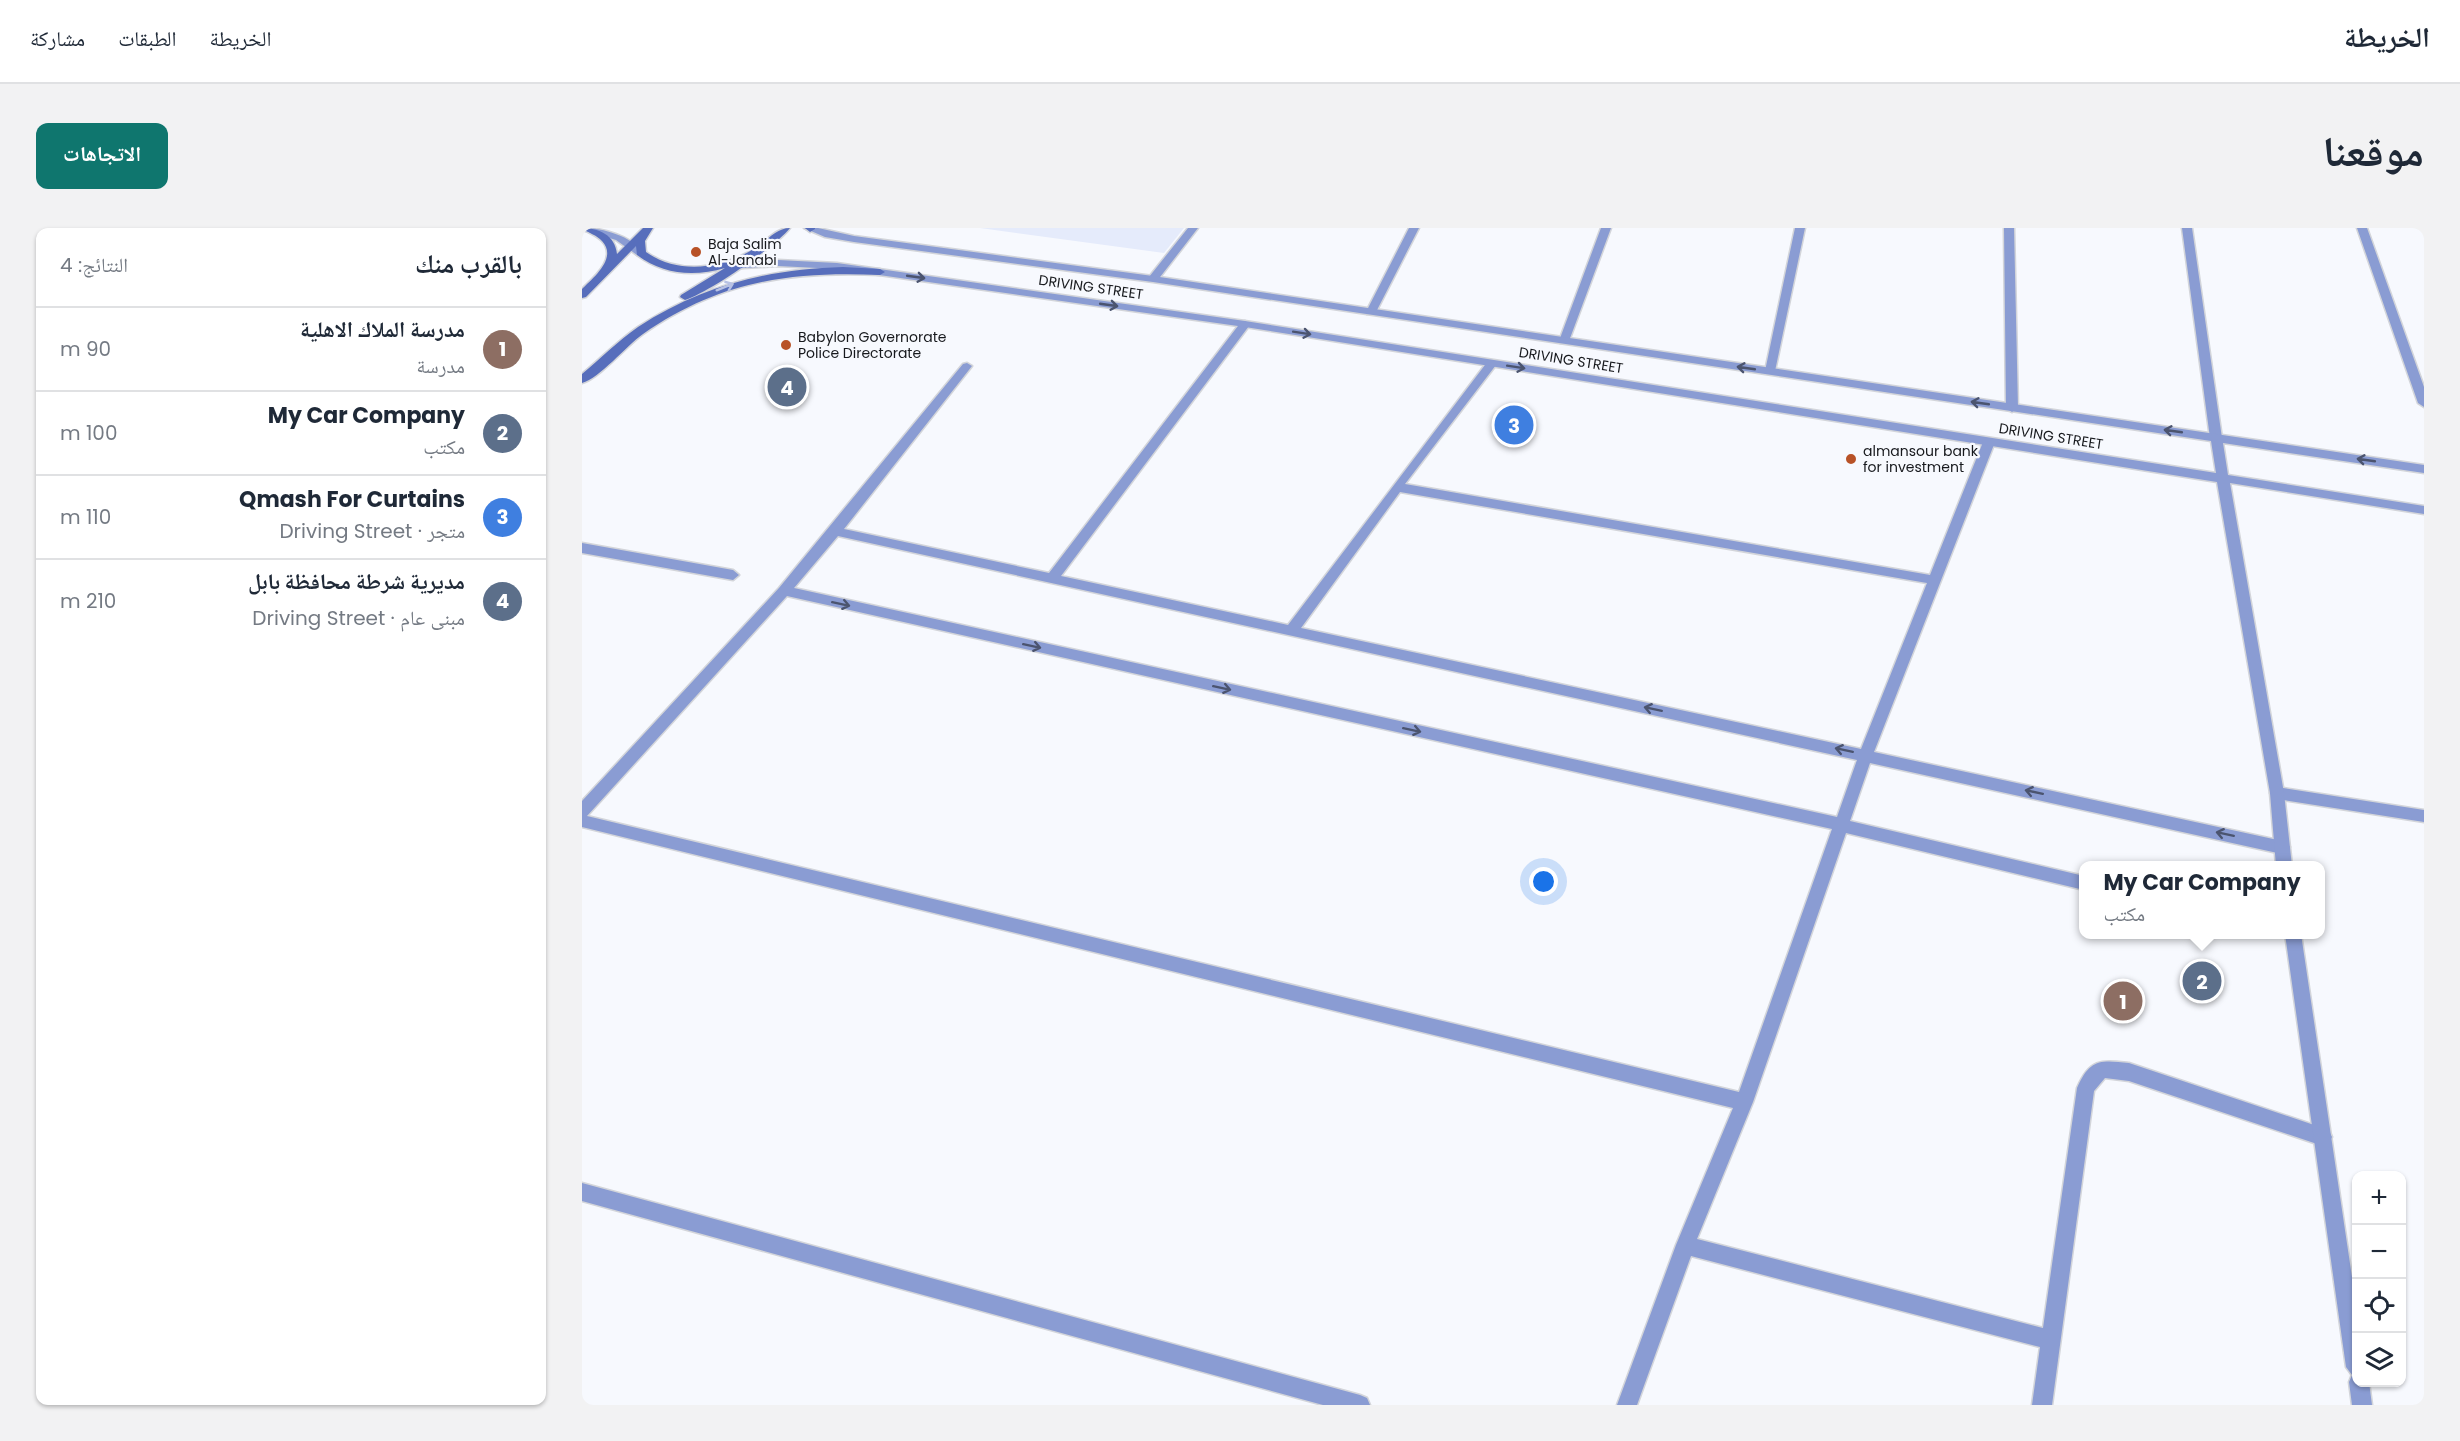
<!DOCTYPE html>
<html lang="ar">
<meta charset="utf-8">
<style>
body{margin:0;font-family:Poppins,"Noto Naskh Arabic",sans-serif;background:#f2f2f3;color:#1f2937;direction:rtl}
.controls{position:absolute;right:18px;bottom:18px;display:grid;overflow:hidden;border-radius:12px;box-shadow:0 2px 4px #0004}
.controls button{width:54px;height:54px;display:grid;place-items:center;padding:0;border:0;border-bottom:2px solid #e0e1e3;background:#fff;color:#1f2937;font:30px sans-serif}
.you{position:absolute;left:962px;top:654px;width:21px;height:21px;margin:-15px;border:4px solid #fff;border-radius:50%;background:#1a73e8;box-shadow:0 0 0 9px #1a73e833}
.badge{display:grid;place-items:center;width:39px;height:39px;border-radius:50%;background:#0f766e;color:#fff;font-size:20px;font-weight:700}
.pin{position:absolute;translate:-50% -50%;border:3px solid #fff;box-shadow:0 2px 6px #0006}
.popup{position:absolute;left:1497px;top:633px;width:246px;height:78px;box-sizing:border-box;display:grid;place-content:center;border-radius:12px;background:#fff;filter:drop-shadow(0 2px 4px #0005);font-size:20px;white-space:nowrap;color:#747a83}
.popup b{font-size:22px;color:#1f2937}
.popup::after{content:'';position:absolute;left:50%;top:100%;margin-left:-12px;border:12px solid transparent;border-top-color:#fff}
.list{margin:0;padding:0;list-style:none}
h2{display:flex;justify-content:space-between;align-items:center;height:78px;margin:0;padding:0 24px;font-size:26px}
h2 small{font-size:20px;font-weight:400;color:#747a83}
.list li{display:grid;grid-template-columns:39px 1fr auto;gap:18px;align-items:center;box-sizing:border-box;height:84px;padding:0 24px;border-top:2px solid #e0e1e3}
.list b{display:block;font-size:22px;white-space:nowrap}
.list p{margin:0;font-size:20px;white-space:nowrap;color:#747a83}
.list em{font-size:20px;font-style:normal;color:#747a83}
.icon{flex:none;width:33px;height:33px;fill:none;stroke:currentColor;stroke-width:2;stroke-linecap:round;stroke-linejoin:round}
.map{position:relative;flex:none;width:1842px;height:1177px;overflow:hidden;direction:ltr;border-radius:12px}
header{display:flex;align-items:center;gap:36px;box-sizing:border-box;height:84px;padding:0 30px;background:#fff;border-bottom:2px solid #e0e1e3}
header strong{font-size:28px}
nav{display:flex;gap:33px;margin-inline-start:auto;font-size:21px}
.intro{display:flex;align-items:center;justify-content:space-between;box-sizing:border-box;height:144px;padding:0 36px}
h1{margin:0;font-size:42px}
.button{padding:15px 27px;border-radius:12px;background:#0f766e;color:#fff;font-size:21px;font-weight:700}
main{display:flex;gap:36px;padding:0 36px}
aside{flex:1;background:#fff;border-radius:12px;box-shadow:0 2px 4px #0004}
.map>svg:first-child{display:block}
.built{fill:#e5ebfb}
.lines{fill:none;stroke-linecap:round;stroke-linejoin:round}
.minor-casing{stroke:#d3d5da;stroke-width:3}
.tertiary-casing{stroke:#d3d5da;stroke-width:3}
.secondary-casing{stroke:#d3d5da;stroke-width:3}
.minor{fill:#8a9cd3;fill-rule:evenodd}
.tertiary{fill:#8a9cd3;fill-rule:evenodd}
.secondary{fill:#576ebc;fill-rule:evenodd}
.oneway{stroke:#4b546f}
.oneway2{stroke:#b7c1e4}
.poi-dot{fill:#b85227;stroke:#f7f9fe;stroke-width:2}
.labels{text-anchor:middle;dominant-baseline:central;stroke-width:4.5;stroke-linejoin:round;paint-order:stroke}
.far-poi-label{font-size:14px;fill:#17191d;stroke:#f7f9fe;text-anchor:start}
.far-street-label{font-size:14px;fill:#17191d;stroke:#f7f9fe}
</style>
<header>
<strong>الخريطة</strong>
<nav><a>الخريطة</a><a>الطبقات</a><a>مشاركة</a></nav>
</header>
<div class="intro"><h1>موقعنا</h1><a class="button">الاتجاهات</a></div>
<main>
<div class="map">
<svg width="1842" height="1177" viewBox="0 0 1842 1177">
<rect width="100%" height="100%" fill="#f7f9fe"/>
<path class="built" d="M398 0H602L582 25Z"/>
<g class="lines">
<defs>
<path id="minor" d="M606 0H616L575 53H567V49Z
M827 0H837L794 84 785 86 784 84Z
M1019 0H1029L987 113 986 115H978L977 113Z
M1213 0H1223L1193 143 1188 146 1183 143Z
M1422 0H1432L1436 180 1430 184 1424 180Z
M1600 0H1610L1640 210 1634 214 1628 210Z
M1775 0H1785L1842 159V179L1836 175Z
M663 93 668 96 667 98 479 348 706 397 906 133H914V137L823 256 1348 347 1401 214 1407 210 1413 214 1292 524 1705 614 1708 619 1705 624 1700 626 1288 535 1268 593 1502 648V662L1264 605 1171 874 1115 1011 1461 1100 1495 860C1508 830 1519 832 1547 835L1741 900 1747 903 1750 909 1747 915 1741 918 1547 853 1523 850 1512 863 1470 1177H1450L1458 1119 1109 1028 1055 1177H1035L1094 1017 1151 880 0 599V573L197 360 381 136 385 135 390 138 262 301 467 345 659 94ZM818 264 1345 355 1279 521 719 400ZM256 308 1275 532 1255 589 212 360ZM205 368 1250 601 1157 864 5 588Z
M0 315 151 342 157 347 151 352 0 325Z
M1695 559 1842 582V594L1695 571 1690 569 1688 565 1690 561Z
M0 955 778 1167 785 1170 788 1177H741L0 973Z"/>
<path id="tertiary" d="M0 0C23 0 47 8 64 25L55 27 34 12 0 2Z
M222 0H236L272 8 571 48 1842 237V245L1641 215 1646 247 1842 278V286L1648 255 1702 565 1710 638H1694L1688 565 1635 254 663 99 255 41 196 38 145 41 140 38 145 35 196 32 255 35 663 93 1634 245 1629 213 571 54 272 14 243 9Z
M1703 706H1719L1774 1076V1154H1787L1790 1177H1770L1767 1154 1770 1147 1764 1139Z"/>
<path id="secondary" d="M0 0C17 0 33 7 35 26L61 0H71L63 13 64 24C96 47 141 41 173 20 185 13 194 0 208 0 193 19 126 65 103 72L98 69 99 67 143 40C112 49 82 47 55 27L54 18 4 69 0 70V61C11 50 36 30 20 13 15 7 6 5 0 0Z
M223 0H233V1L228 4Z
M261 39 298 41 303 44 298 47C208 43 137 53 61 106 44 118 18 150 0 155V146C18 131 37 112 56 99 119 58 186 41 261 39Z"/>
</defs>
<use href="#minor" class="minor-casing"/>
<use href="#tertiary" class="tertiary-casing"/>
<use href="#secondary" class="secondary-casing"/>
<use href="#minor" class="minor"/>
<use href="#tertiary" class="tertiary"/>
<use href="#secondary" class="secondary"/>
</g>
<defs><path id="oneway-shaft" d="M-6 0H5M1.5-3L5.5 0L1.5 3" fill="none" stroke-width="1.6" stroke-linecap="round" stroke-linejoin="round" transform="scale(1.5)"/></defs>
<g class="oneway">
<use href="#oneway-shaft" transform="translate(334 49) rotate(8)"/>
<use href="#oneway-shaft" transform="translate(527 77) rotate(8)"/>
<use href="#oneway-shaft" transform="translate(720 105) rotate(9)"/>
<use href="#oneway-shaft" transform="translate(934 139) rotate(9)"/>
<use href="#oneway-shaft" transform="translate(1164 140) rotate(-172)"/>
<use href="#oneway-shaft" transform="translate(1398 175) rotate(-172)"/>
<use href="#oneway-shaft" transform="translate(1591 203) rotate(-172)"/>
<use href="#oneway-shaft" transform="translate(1784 232) rotate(-172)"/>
<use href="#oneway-shaft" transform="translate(259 376) rotate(12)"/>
<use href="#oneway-shaft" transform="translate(450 418) rotate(12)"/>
<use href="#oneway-shaft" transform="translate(640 460) rotate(12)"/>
<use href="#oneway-shaft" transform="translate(1071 481) rotate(-168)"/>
<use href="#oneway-shaft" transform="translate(830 502) rotate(12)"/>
<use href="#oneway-shaft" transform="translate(1262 522) rotate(-168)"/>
<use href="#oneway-shaft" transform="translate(1452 564) rotate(-168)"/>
<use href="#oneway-shaft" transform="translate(1643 606) rotate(-168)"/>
</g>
<use class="oneway2" href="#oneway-shaft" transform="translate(143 59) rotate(-22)"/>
<g class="poi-dot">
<circle cx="114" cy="24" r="6"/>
<circle cx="204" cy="117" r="6"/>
<circle cx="1269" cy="231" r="6"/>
</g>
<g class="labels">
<g class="far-poi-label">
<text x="126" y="16">Baja Salim<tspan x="126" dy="16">Al-Janabi</tspan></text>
<text x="216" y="109">Babylon Governorate<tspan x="216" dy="16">Police Directorate</tspan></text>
<text x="1281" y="223">almansour bank<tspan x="1281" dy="16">for investment</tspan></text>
</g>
<g class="far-street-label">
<text transform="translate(509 59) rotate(8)">DRIVING STREET</text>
<text transform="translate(989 132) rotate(9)">DRIVING STREET</text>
<text transform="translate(1469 208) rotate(9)">DRIVING STREET</text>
</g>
</g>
</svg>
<div class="controls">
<button>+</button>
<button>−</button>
<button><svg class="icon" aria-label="locate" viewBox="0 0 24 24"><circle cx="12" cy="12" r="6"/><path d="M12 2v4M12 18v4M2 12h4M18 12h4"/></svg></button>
<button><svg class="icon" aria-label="layers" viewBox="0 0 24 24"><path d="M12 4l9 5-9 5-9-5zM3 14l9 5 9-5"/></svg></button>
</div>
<div class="you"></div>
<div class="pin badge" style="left:1541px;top:773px;background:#8d6e63">1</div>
<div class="pin badge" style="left:1620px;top:753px;background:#5c6f8a">2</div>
<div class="popup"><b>My Car Company</b>مكتب</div>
<div class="pin badge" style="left:932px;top:197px;background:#3f7fe0">3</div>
<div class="pin badge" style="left:205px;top:159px;background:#5c6f8a">4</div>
</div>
<aside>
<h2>بالقرب منك<small>النتائج: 4</small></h2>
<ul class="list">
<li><span class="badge" style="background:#8d6e63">1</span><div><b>مدرسة الملاك الاهلية</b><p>مدرسة</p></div><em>90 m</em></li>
<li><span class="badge" style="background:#5c6f8a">2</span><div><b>My Car Company</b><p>مكتب</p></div><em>100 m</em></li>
<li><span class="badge" style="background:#3f7fe0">3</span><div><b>Qmash For Curtains</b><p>متجر · Driving Street</p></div><em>110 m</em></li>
<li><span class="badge" style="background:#5c6f8a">4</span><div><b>مديرية شرطة محافظة بابل</b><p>مبنى عام · Driving Street</p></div><em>210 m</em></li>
</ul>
</aside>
</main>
